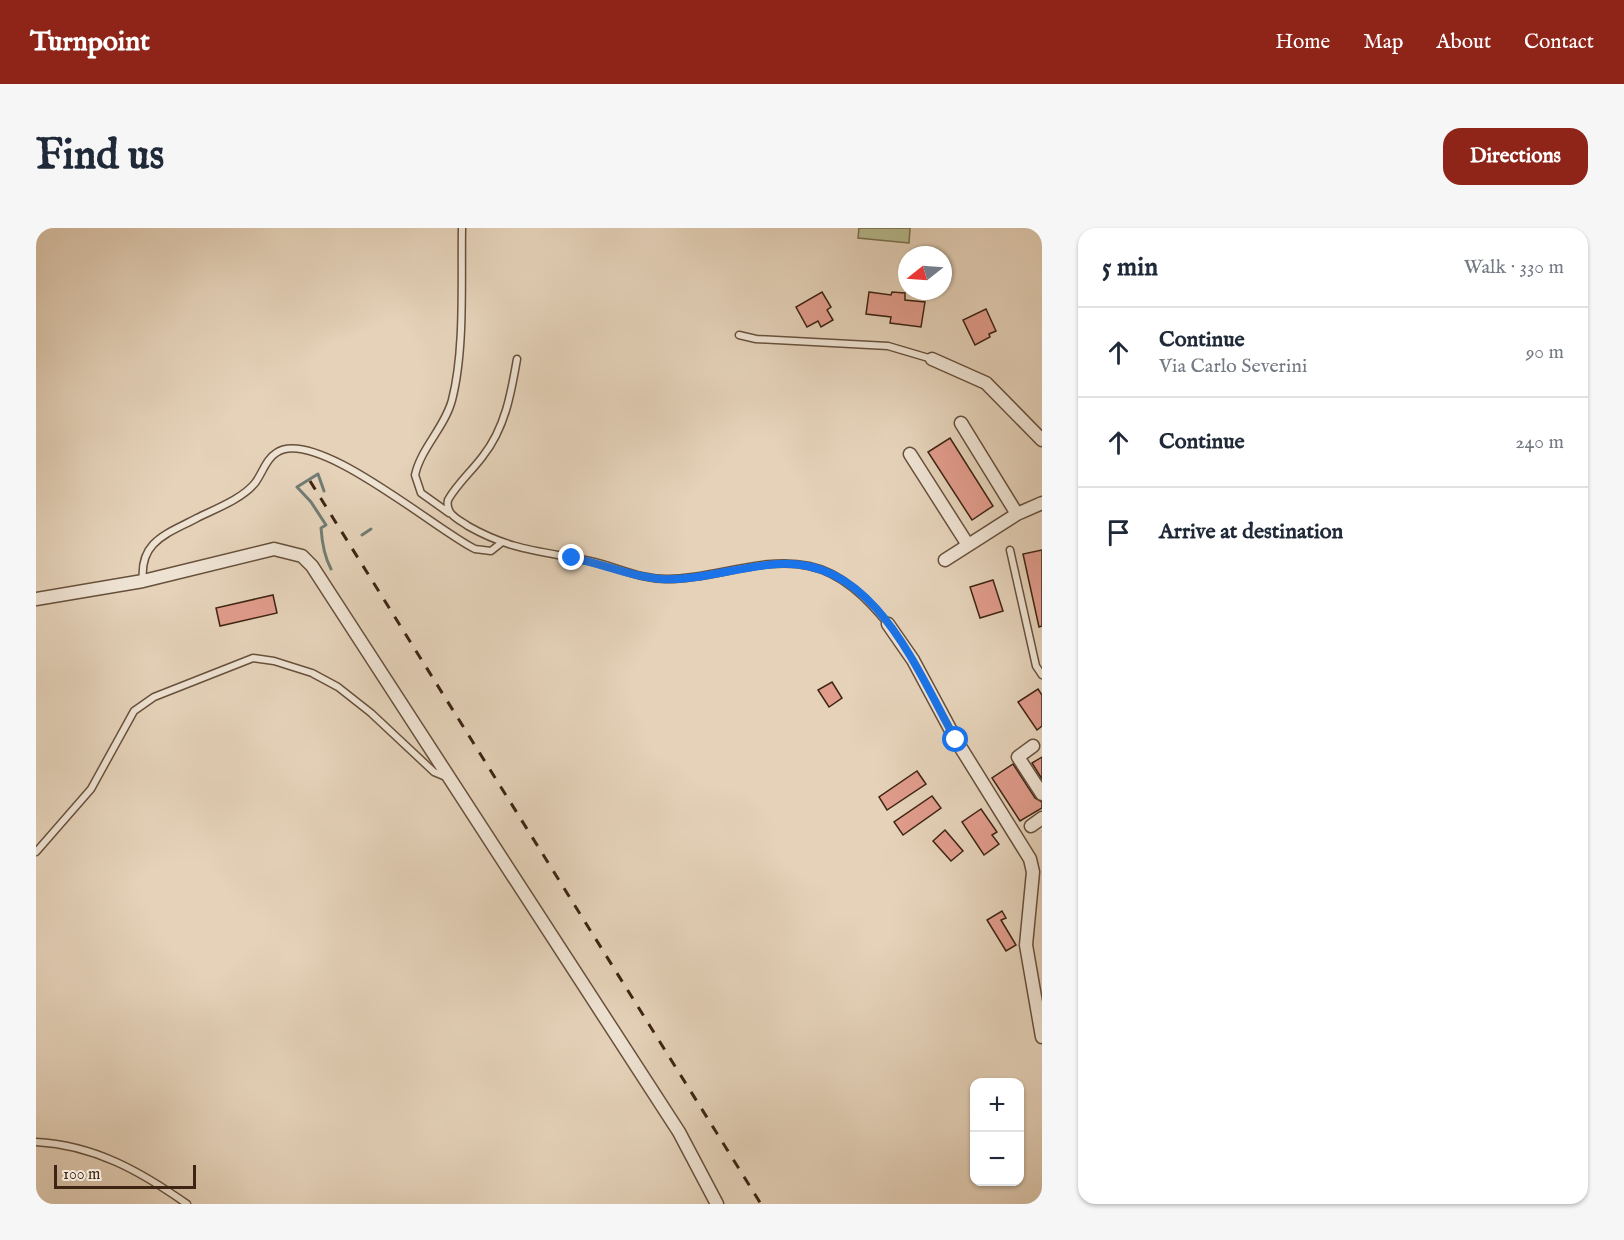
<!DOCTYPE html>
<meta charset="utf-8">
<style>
body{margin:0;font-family:"IM FELL English",serif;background:#f6f6f7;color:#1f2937}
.controls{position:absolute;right:18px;bottom:18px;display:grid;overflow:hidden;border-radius:12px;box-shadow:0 2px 4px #0004}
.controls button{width:54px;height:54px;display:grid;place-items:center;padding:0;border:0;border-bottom:2px solid #e0e1e3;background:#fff;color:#1f2937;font:30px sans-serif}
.compass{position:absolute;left:862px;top:18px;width:54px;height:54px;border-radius:50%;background:#fff;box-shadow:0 2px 4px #0004;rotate:253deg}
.scale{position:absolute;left:18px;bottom:15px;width:142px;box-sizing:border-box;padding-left:6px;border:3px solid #3d2413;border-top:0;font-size:16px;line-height:21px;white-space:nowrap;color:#3d2413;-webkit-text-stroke:4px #eee2d2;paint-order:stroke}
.stop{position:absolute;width:18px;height:18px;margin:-14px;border:4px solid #1a73e8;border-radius:50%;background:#fff}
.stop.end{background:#1a73e8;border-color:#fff;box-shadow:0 2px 6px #0008}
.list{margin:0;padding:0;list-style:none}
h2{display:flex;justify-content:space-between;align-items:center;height:78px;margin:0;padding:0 24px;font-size:26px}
h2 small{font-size:20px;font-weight:400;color:#747a83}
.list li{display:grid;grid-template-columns:39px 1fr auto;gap:18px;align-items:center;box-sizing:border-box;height:90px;padding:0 24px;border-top:2px solid #e0e1e3}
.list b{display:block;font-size:22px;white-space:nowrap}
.list p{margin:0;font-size:20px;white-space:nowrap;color:#747a83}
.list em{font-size:20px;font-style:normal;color:#747a83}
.icon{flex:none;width:33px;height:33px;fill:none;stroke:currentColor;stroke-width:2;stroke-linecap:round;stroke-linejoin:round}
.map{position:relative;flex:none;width:1006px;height:976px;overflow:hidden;border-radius:18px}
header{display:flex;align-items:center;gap:36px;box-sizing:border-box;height:84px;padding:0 30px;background:#8f2418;color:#fff}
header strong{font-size:28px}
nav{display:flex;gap:33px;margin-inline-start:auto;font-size:21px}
.intro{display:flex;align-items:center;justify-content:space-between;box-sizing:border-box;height:144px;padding:0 36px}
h1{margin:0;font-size:42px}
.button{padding:15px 27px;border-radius:18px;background:#8f2418;color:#fff;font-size:21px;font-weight:700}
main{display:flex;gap:36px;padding:0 36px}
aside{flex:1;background:#fff;border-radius:18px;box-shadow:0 2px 4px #0004}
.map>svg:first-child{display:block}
.green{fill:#b6bb8e;stroke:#7a7050;stroke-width:1.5}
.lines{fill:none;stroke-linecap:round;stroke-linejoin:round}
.stream{stroke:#727c74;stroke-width:3}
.building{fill:#e19c8c;stroke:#3d2413;stroke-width:1.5}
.service-casing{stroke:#67503c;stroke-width:9}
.minor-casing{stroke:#67503c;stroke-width:15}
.service{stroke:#eee2d2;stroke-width:6}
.minor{stroke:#eee2d2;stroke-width:12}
.rail{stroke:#3d2413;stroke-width:3;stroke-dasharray:10 10;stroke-linecap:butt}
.route{stroke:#1a73e8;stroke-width:8}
</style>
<header>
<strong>Turnpoint</strong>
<nav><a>Home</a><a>Map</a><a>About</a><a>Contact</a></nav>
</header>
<div class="intro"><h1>Find us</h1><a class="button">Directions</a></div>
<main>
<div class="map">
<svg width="1006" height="976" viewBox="0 0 1006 976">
<rect width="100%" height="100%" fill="#e5d2b9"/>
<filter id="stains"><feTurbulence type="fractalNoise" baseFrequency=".00333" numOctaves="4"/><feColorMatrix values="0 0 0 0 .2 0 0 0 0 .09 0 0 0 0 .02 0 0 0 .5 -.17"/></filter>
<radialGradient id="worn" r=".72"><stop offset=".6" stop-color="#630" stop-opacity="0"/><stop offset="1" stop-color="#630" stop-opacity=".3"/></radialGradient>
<path class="green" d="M823 0H874L873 15 822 10Z"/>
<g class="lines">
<path class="stream" d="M288 263 282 246 261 259 275 274 290 297 285 300C286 315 288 328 295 341
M326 307 335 301"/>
</g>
<path class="building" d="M786 64 795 79 791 82 797 92 785 99 782 93 771 99 760 79Z
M833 64 855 67 856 64 869 65V72L889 74 885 99 854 95 855 89 830 86Z
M950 81 960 103 953 106 954 109 939 117 927 92Z
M914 210 957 278 936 292 892 224Z
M1006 322V398L1003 399 987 326Z
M957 352 967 383 944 390 934 359Z
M237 367 241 385 184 398 180 380Z
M796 454 806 470 793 479 782 462Z
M1002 461 1006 467V498L1001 502 982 474Z
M1006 529V551L996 535Z
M977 536 999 570 1006 574V580L984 593 956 550Z
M881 543 890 556 851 582 843 569Z
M896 568 905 580 867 607 858 594Z
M945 581 961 604 956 607 963 616 948 627 926 594Z
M909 602 927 623 915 633 897 613Z
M966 683 970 690 965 692 980 717 970 723 951 692Z"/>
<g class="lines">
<defs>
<path id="service" d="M703 107 720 111 852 118 896 131
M481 131C475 166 469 200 447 228 436 243 421 256 412 272 409 286 422 291 432 298 476 323 506 323 554 333 581 339 605 352 633 351 679 351 727 328 773 338 806 345 831 370 852 396
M413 285 385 265 379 247C385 220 409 199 416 172 429 122 425 52 426 0
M974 322 1000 438 1006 447
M107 353C103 313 131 306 161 290 179 281 206 271 219 255 226 246 230 231 240 225 278 197 401 303 439 321L455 323 465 315
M0 624 55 561 98 483 118 469 217 430 238 433 276 445 302 459 335 485 398 544 410 549
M0 914C58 917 104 943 151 976"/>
<path id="minor" d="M896 131 950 155 1006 212
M925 195 981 286
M874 226 932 317
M909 332 981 286 1006 275
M0 371 107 353 238 321 266 328 276 338 643 904 681 976
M852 396 877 432 920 512 994 631 997 644 990 717 1006 809
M997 518 982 529 1006 566
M995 598 1006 590"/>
</defs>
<use href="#service" class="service-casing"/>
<use href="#minor" class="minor-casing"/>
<use href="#service" class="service"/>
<use href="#minor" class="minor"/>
<path class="rail" d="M274 253 725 976"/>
</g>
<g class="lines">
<path class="route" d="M536 330C566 335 594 349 625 351 665 353 703 338 743 336 839 330 881 443 920 512"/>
</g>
<rect width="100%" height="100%" filter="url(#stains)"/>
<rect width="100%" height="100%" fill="url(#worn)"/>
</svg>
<div class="controls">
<button>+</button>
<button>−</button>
</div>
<svg class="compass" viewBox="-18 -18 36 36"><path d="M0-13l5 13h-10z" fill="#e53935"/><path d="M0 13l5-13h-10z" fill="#747a83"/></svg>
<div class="scale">100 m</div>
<div class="stop" style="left:920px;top:512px"></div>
<div class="stop end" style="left:536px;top:330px"></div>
</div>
<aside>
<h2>5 min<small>Walk · 330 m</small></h2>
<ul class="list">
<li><svg class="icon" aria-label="ahead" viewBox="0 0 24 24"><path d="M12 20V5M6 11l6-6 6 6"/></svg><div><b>Continue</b><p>Via Carlo Severini</p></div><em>90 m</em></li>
<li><svg class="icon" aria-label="ahead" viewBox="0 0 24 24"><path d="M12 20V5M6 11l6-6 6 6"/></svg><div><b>Continue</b></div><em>240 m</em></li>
<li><svg class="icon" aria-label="arrive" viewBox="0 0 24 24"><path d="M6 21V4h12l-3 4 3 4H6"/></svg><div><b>Arrive at destination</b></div></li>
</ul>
</aside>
</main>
